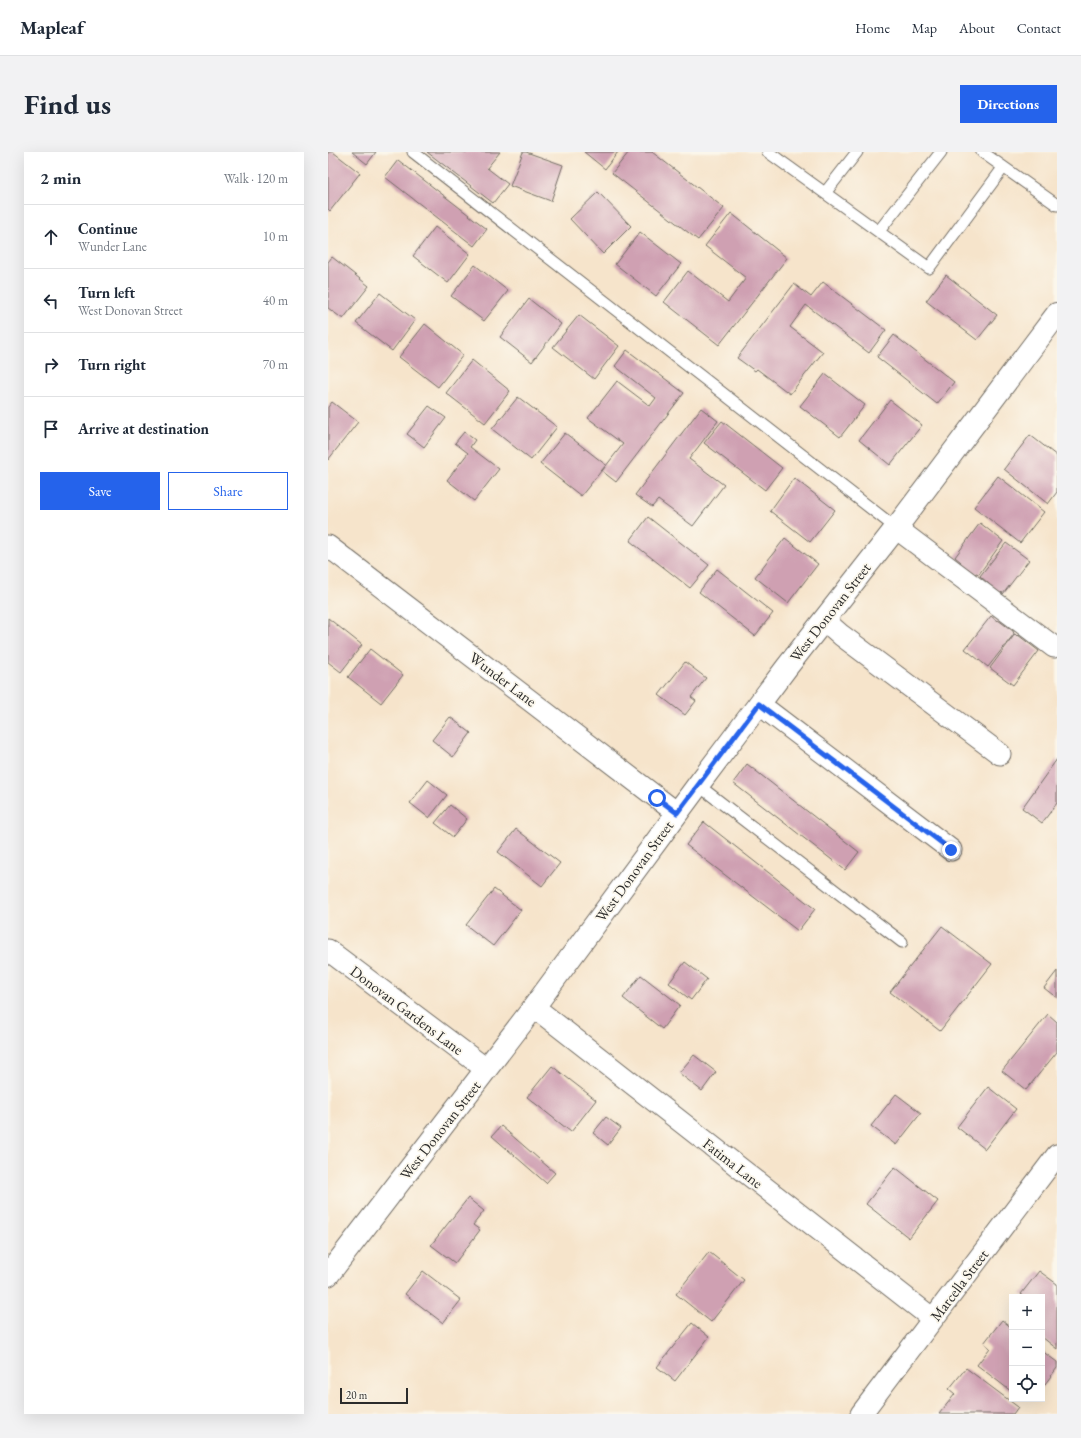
<!DOCTYPE html>
<meta charset="utf-8">
<style>
body{margin:0;font-family:"EB Garamond",serif;background:#f2f2f3;color:#1f2937}
.controls{position:absolute;right:12px;bottom:12px;display:grid;overflow:hidden;border-radius:0px;box-shadow:0 4px 16px #0002}
.controls button{width:36px;height:36px;display:grid;place-items:center;padding:0;border:0;border-bottom:1px solid #e0e1e3;background:#fff;color:#1f2937;font:20px sans-serif}
.scale{position:absolute;left:12px;bottom:10px;width:68px;box-sizing:border-box;padding-left:4px;border:2px solid #2b2b2b;border-top:0;font-size:11px;line-height:14px;white-space:nowrap;color:#2b2b2b;-webkit-text-stroke:3px #fbf7ec;paint-order:stroke}
.stop{position:absolute;width:12px;height:12px;margin:-9px;border:3px solid #2563eb;border-radius:50%;background:#fff}
.stop.end{background:#2563eb;border-color:#fff;box-shadow:0 1px 4px #0008}
.list{margin:0;padding:0;list-style:none}
h2{display:flex;justify-content:space-between;align-items:center;height:52px;margin:0;padding:0 16px;font-size:17px}
h2 small{font-size:13px;font-weight:400;color:#747a83}
.list li{display:grid;grid-template-columns:26px 1fr auto;gap:12px;align-items:center;box-sizing:border-box;height:64px;padding:0 16px;border-top:1px solid #e0e1e3}
.list b{display:block;font-size:15px;white-space:nowrap}
.list p{margin:0;font-size:13px;white-space:nowrap;color:#747a83}
.list em{font-size:13px;font-style:normal;color:#747a83}
.actions{display:flex;gap:8px;padding:12px 16px}
.actions a{flex:1;padding:9px 0;border:1px solid #2563eb;border-radius:0px;text-align:center;font-size:14px;color:#2563eb}
.actions .main{background:#2563eb;color:#fff}
.icon{flex:none;width:22px;height:22px;fill:none;stroke:currentColor;stroke-width:2;stroke-linecap:round;stroke-linejoin:round}
.map{position:relative;flex:none;width:729px;height:1262px;overflow:hidden;border-radius:0px}
header{display:flex;align-items:center;gap:24px;box-sizing:border-box;height:56px;padding:0 20px;background:#fff;border-bottom:1px solid #e0e1e3}
header strong{font-size:19px}
nav{display:flex;gap:22px;margin-inline-start:auto;font-size:14px}
.intro{display:flex;align-items:center;justify-content:space-between;box-sizing:border-box;height:96px;padding:0 24px}
h1{margin:0;font-size:28px}
.button{padding:10px 18px;border-radius:0px;background:#2563eb;color:#fff;font-size:14px;font-weight:700}
main{display:flex;gap:24px;padding:0 24px}
aside{flex:1;background:#fff;border-radius:0px;box-shadow:0 4px 16px #0002}
.map>svg:first-child{display:block}
.building{fill:#cfa0b2}
.lines{fill:none;stroke-linecap:round;stroke-linejoin:round}
.service-casing{stroke:#726c63;stroke-width:13}
.minor-casing{stroke:#726c63;stroke-width:23}
.tertiary-casing{stroke:#726c63;stroke-width:24}
.service{stroke:#fff;stroke-width:11}
.minor{stroke:#fff;stroke-width:21}
.tertiary{stroke:#fff;stroke-width:22}
.route{stroke:#2563eb;stroke-width:5}
.labels{text-anchor:middle;dominant-baseline:central;stroke-width:3.5;stroke-linejoin:round;paint-order:stroke}
.street-label{font-size:15px;fill:#2b2b2b;stroke:#fbf7ec}
</style>
<header>
<strong>Mapleaf</strong>
<nav><a>Home</a><a>Map</a><a>About</a><a>Contact</a></nav>
</header>
<div class="intro"><h1>Find us</h1><a class="button">Directions</a></div>
<main>
<aside>
<h2>2 min<small>Walk · 120 m</small></h2>
<ul class="list">
<li><svg class="icon" aria-label="ahead" viewBox="0 0 24 24"><path d="M12 20V5M6 11l6-6 6 6"/></svg><div><b>Continue</b><p>Wunder Lane</p></div><em>10 m</em></li>
<li><svg class="icon" aria-label="left" viewBox="0 0 24 24"><path d="M17 20v-9H6M10 6l-5 5 5 5"/></svg><div><b>Turn left</b><p>West Donovan Street</p></div><em>40 m</em></li>
<li><svg class="icon" aria-label="right" viewBox="0 0 24 24"><path d="M7 20v-9h11M14 6l5 5-5 5"/></svg><div><b>Turn right</b></div><em>70 m</em></li>
<li><svg class="icon" aria-label="arrive" viewBox="0 0 24 24"><path d="M6 21V4h12l-3 4 3 4H6"/></svg><div><b>Arrive at destination</b></div></li>
</ul>
<div class="actions"><a class="main">Save</a><a>Share</a></div>
</aside>
<div class="map">
<svg width="729" height="1262" viewBox="0 0 729 1262">
<rect width="100%" height="100%" fill="#fbf7ec"/>
<filter id="ink" filterUnits="userSpaceOnUse"><feTurbulence type="fractalNoise" baseFrequency=".025" numOctaves="2"/><feDisplacementMap in="SourceGraphic" scale="8" xChannelSelector="R" yChannelSelector="G"/><feConvolveMatrix kernelMatrix="1 2 1 2 8 2 1 2 1" color-interpolation-filters="sRGB"/></filter>
<filter id="wash" filterUnits="userSpaceOnUse"><feTurbulence type="fractalNoise" baseFrequency=".012" numOctaves="4" result="noise"/><feDisplacementMap in="SourceGraphic" scale="16" xChannelSelector="R" yChannelSelector="G"/><feGaussianBlur stdDeviation="0.9" result="paint"/><feColorMatrix in="noise" values="0 0 0 0 0 0 0 0 0 0 0 0 0 0 0 0 0 1.4 0 .05"/><feComposite in="paint" operator="in"/></filter>
<g filter="url(#wash)">
<rect width="100%" height="100%" fill="#f6e4cb"/>
<g id="blocks">
<path class="building" d="M0 0H5L32 21 2 59 0 57Z
M24 0H48L39 12Z
M99 0H172L159 16 180 32 165 51Z
M195 0H198L235 13 223 49 182 34Z
M256 0H290L277 17Z
M301 0H324L396 56 370 88 284 21Z
M70 8 159 77 146 94 57 25Z
M270 40 303 74 275 102 242 67Z
M403 61 459 106 391 193 336 150 360 119 400 150 418 126 377 94Z
M107 75 142 102 120 131 85 104Z
M312 80 353 112 328 144 287 112Z
M4 105 41 134 15 167 0 156V110Z
M147 113 180 139 156 169 123 144Z
M618 123 669 163 649 188 598 149Z
M495 130 558 178 541 201 478 153 462 175 495 200 462 242 429 217 427 219 409 206 466 132 483 145Z
M52 141 87 168 64 199 28 171Z
M201 147 233 172 204 210 172 185Z
M251 163 291 194 266 227 225 195Z
M97 172 135 203 110 235 71 205Z
M566 183 626 230 609 252 549 205Z
M299 198 356 241 288 330 274 319 295 292 260 266 289 229 322 254 328 246 287 214Z
M144 208 182 239 157 271 118 241Z
M497 222 537 253 512 285 472 254Z
M190 245 229 275 203 308 164 277Z
M562 248 594 273 562 313 531 288Z
M4 250 30 270 0 308V255Z
M101 254 118 266 96 295 79 282Z
M373 256 390 269 361 307 396 333 365 374 330 348 324 355 307 343Z
M394 269 454 316 437 338 376 291Z
M136 280 147 288 142 295 171 317 146 349 119 328 140 301 127 291Z
M237 281 278 313 253 344 212 312Z
M702 283 729 304V340L720 352 676 317Z
M670 324 716 360 692 391 646 355Z
M466 326 507 358 482 390 442 359Z
M320 365 381 413 362 436 302 389Z
M652 371 675 389 651 422 648 421 647 422 632 411 633 410 627 405Z
M457 386 490 412 460 451 427 425Z
M678 391 701 408 675 442 674 440 672 442 652 424Z
M389 417 445 461 427 484 371 440Z
M663 464 669 469 670 468 685 479 686 482 660 515 637 497Z
M0 466 34 493 13 520 0 510Z
M687 482 689 484 690 483 711 499 685 533 662 516Z
M42 497 75 523 53 551 20 525Z
M357 510 378 526 363 545 368 549 357 563 331 543Z
M122 565 143 581 125 605 104 588Z
M729 607V651L714 671 694 656Z
M419 612 531 700 517 718 405 631Z
M100 628 119 643 101 666 82 651Z
M122 653 139 667 125 685 107 671Z
M376 670 487 757 470 779 358 693Z
M188 677 232 711 214 734 170 700Z
M166 737 193 758 165 794 138 773Z
M614 774 664 812 612 879 562 840Z
M357 810 379 827 363 848 341 831Z
M729 819V846L716 836Z
M313 823 352 853 334 877 295 846Z
M720 862 729 870V900L698 938 674 919Z
M366 903 388 920 374 939 351 921Z
M224 914 268 948 243 980 199 945Z
M660 935 688 957 657 997 629 975Z
M568 942 593 961 568 993 543 974Z
M278 965 293 976 280 993 265 981Z
M173 974 227 1021 218 1031 164 984Z
M567 1015 610 1049 581 1086 538 1052Z
M140 1046 156 1059 145 1073 152 1078 127 1111 103 1093Z
M381 1100 416 1128 383 1170 348 1142Z
M95 1119 133 1148 115 1171 77 1142Z
M711 1119 729 1132V1197L714 1185V1145H697L693 1142Z
M674 1168 684 1176V1240L649 1213 662 1196 656 1191Z
M364 1171 381 1185 347 1229 329 1215Z
M714 1199 729 1210V1216L714 1236Z
M638 1216 690 1255 685 1262H611L627 1242 621 1237Z"/>
</g>
</g>
<g filter="url(#ink)">
<use href="#blocks" fill-opacity="0" stroke="#726c63" stroke-width="1"/>
<g class="lines">
<defs>
<path id="service" d="M85 0 568 376
M440 0 601 116 675 16
M654 0 729 53
M497 41 529 0
M551 79 613 0
M370 633 574 790"/>
<path id="minor" d="M568 376 726 495
M0 394 349 661
M496 468 513 483 672 602
M431 552 623 698
M0 798 158 917
M206 855 605 1167
M533 1262 729 1003"/>
<path id="tertiary" d="M0 1123 206 855 370 633 459 515 568 376 729 162"/>
</defs>
<use href="#service" class="service-casing"/>
<use href="#minor" class="minor-casing"/>
<use href="#tertiary" class="tertiary-casing"/>
<use href="#service" class="service"/>
<use href="#minor" class="minor"/>
<use href="#tertiary" class="tertiary"/>
</g>
</g>
<g class="lines" filter="url(#ink)">
<path class="route" d="M329 646 349 661 431 552 623 698"/>
</g>
<g class="labels">
<g class="street-label">
<text transform="translate(502 460) rotate(-52)">West Donovan Street</text>
<text transform="translate(175 527) rotate(37)">Wunder Lane</text>
<text transform="translate(306 719) rotate(-54)">West Donovan Street</text>
<text transform="translate(79 858) rotate(37)">Donovan Gardens Lane</text>
<text transform="translate(112 978) rotate(-52)">West Donovan Street</text>
<text transform="translate(405 1011) rotate(38)">Fatima Lane</text>
<text transform="translate(631 1133) rotate(-53)">Marcella Street</text>
</g>
</g>
</svg>
<div class="controls">
<button>+</button>
<button>−</button>
<button><svg class="icon" aria-label="locate" viewBox="0 0 24 24"><circle cx="12" cy="12" r="6"/><path d="M12 2v4M12 18v4M2 12h4M18 12h4"/></svg></button>
</div>
<div class="scale">20 m</div>
<div class="stop" style="left:329px;top:646px"></div>
<div class="stop end" style="left:623px;top:698px"></div>
</div>
</main>
